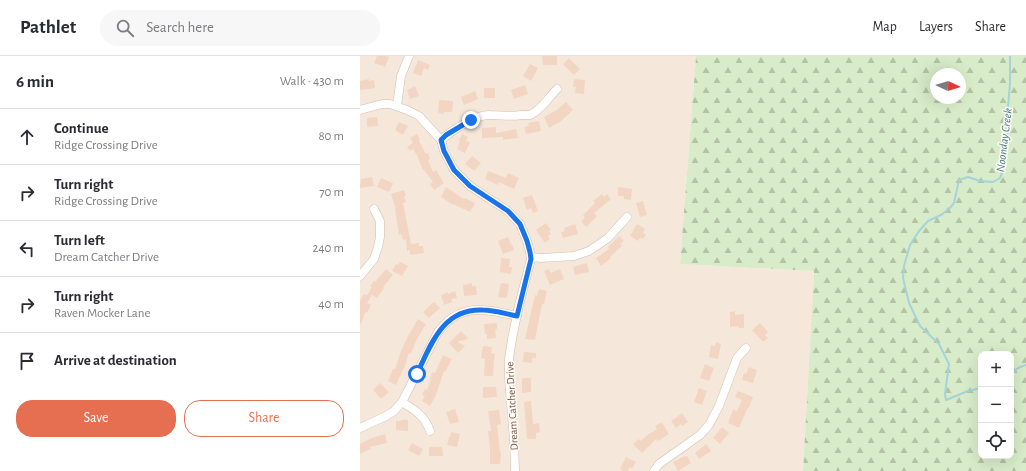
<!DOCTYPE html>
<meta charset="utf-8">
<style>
body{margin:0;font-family:"Alegreya Sans",sans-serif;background:#f7f7f7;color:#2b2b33}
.controls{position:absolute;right:12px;bottom:12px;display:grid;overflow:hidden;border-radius:8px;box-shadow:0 4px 16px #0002}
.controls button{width:36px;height:36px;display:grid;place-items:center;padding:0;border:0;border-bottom:1px solid #e1e1e2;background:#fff;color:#2b2b33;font:20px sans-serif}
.compass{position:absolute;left:570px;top:12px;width:36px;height:36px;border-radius:50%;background:#fff;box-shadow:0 4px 16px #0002;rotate:94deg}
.stop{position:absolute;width:12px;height:12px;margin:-9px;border:3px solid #1a73e8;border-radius:50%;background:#fff}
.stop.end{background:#1a73e8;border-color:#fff;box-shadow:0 1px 4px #0008}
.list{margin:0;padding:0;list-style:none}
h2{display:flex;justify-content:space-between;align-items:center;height:52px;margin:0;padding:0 16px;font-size:17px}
h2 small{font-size:13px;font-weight:400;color:#7c7c81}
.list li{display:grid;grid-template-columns:26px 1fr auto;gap:12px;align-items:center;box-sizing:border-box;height:56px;padding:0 16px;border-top:1px solid #e1e1e2}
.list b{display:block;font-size:15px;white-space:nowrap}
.list p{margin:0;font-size:13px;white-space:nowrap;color:#7c7c81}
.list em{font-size:13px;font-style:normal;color:#7c7c81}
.actions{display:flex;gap:8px;padding:12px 16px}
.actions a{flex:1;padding:9px 0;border:1px solid #e76f51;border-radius:16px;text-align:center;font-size:14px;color:#e76f51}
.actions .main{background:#e76f51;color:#fff}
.icon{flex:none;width:22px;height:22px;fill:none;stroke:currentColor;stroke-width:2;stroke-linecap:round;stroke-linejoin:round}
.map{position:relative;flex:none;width:666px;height:415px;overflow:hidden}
header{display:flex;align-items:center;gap:24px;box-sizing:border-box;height:56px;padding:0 20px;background:#fff;border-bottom:1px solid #e1e1e2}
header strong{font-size:19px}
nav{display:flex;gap:22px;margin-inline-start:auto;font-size:14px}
.search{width:280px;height:36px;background:#f7f7f7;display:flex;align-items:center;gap:10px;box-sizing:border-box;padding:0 14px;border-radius:22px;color:#7c7c81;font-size:15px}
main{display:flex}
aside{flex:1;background:#fff}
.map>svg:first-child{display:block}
.residential{fill:#f5e8da}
.forest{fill:url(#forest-firs);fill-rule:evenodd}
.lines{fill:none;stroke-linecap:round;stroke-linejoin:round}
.stream{stroke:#a5d3da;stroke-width:2}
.building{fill:#f3d5c3}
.minor-casing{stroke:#d1beb0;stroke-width:9}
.minor{stroke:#fff;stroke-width:8}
.route{stroke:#1a73e8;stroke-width:5}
.labels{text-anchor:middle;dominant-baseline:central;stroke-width:3;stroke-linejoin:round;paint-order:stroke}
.street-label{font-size:11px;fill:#7a5c4d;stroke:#fffaf3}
.water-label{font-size:12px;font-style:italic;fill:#437c86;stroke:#fffaf3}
</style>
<header>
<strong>Pathlet</strong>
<div class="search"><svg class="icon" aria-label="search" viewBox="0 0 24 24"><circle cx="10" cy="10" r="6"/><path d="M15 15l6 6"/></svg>Search here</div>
<nav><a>Map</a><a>Layers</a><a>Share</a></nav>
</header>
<main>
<aside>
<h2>6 min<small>Walk · 430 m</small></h2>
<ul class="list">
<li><svg class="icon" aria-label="ahead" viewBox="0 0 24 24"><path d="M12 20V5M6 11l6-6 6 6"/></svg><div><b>Continue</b><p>Ridge Crossing Drive</p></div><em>80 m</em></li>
<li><svg class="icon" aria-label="right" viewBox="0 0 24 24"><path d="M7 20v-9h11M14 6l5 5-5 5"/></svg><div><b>Turn right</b><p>Ridge Crossing Drive</p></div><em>70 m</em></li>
<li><svg class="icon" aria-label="left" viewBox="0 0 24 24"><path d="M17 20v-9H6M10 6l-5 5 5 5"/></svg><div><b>Turn left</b><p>Dream Catcher Drive</p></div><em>240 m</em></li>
<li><svg class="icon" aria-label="right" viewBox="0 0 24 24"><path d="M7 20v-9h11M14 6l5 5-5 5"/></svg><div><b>Turn right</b><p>Raven Mocker Lane</p></div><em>40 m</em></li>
<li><svg class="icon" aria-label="arrive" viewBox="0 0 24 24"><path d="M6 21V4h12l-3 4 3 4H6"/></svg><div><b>Arrive at destination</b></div></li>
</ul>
<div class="actions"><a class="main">Save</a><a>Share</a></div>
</aside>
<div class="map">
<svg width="666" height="415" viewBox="0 0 666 415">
<defs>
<pattern id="forest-firs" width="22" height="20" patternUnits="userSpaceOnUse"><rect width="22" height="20" fill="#d8ecc9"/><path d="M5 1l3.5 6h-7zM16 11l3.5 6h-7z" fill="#b4c2a5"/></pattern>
</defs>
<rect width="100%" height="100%" fill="#fdf6ec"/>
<path class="residential" d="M0 0H336L320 208 454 215 443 415H0Z"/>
<path class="forest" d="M336 0H666V415H443L454 215 320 208ZM576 18H600V42H576ZM621 298H651V400H621Z"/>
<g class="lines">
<path class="stream" d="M651 318 658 312 666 309
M621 332 608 335 586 344 585 338 589 308 579 288 560 270 549 247 543 222 544 210 550 189 559 175 568 165 581 159 589 153 594 147 599 124 608 121 620 125 633 126 640 122 643 114 648 71V51L650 27V0"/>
</g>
<path class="building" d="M17 0H26L29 1 25 11 14 7Z
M182 0H197V9H183Z
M209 2 220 13 214 19 203 8Z
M58 4 70 9 68 14 64 12 61 20 53 17Z
M170 8 178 12 171 25 163 20Z
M9 23V25L14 24 15 32 0 34V25Z
M214 23 225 24 224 38 215 37 216 31H213Z
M165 29 168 38 154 43 151 34Z
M55 30 59 40 50 43 47 34Z
M124 32H135V42H124Z
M115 35 118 43 104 49 101 41Z
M79 44 93 45 92 56H84V58L78 57Z
M206 46 213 54 200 66 189 72 184 61 197 54Z
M17 61 18 70 7 71V62Z
M179 65 181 75 166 78 164 71 169 70 168 67Z
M39 66 48 70 43 79 35 74Z
M136 71V77L156 73 158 82 143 84V81L122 82V72Z
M57 78 60 84 59 85 66 98 68 97 70 103 68 104 73 116 76 114 84 127 74 134 70 128 73 126 64 114H63L56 97V98L53 93 50 95 47 91 53 87 50 82Z
M102 78 108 81 106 85 110 86 105 97 97 93 100 85 99 84Z
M112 100 121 107 114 115 105 108Z
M128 115 146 122 148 117 159 122 154 133 139 126 138 129 125 123Z
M12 121 14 130 0 132 1 123Z
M21 122 33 127 29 136 17 131Z
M86 131 104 143 105 142 115 147 110 156 93 148V149L81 141Z
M258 131 272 133 271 144 264 143V140H258Z
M44 134 46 140 44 141 46 146 43 147 51 188 59 187V190H63L64 197 50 199V194L47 195 46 183 43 184 41 178 39 179 35 153H36L31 138Z
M242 138 244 141 247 138 251 143 234 157 237 160 226 171 221 165 225 162 223 159 235 147 233 145Z
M172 139 178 155 173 157 171 152 167 154 163 142Z
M283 145 287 159 280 161 276 147Z
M186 167 191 174 189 175 191 178 188 180 190 183 185 187 176 174Z
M215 168 218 178 203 182 201 176 205 175 204 172Z
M277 168 285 173 283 177 286 179 283 183 280 182 278 185 270 180Z
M259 180 264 185 260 188 262 190 250 201 251 202 241 210 236 202 249 193 248 191Z
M148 181 151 189 152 188 154 194 143 198 138 185Z
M141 202 150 203 149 211H152L151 218 140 216Z
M40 206 48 210 42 220 32 215 36 208 38 209Z
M227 207 229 216 215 219 213 211Z
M26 213 33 219 23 231 24 232 17 242 12 239 7 247 11 249 7 257 5 256 1 268H0V245L4 238 7 239 12 231 10 230 14 225 15 226Z
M189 213 191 217 200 213 204 223 190 229 184 215Z
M112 227V230H116L117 239 104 240 103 229Z
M141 227 149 228 147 242 138 241Z
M179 233 187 235 184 248H182L175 284 165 283 175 239 177 240Z
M95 235 97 242 91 243 92 246 84 249 81 239 88 236V238Z
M74 246 80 252 69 262 63 256Z
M375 255V259L384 258V272H379V270L370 271V256Z
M58 263 66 268 56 285 51 298 49 297 44 313H43L36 329 28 325 33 313H35L41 295 48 280Z
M137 267V273H135L136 282 127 283V278H125L124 268Z
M400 267 408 276 405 279 408 282 403 286 392 274Z
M101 275 108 282 105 284 99 285V287L102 288 105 290 98 297 89 287Z
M356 286 361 288 358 303 349 301 351 289 355 290Z
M123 290 132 291 131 297 135 298 134 304 133 320H124L125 303 121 302Z
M164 296 176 297V302H172V307L163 306Z
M83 299 92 303 85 316 84 315 76 339 70 350 62 345 65 340 62 339 65 333 67 334 71 323H70L72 316 75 317Z
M345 308 354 312 349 325 340 322Z
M389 311 397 314 393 327 382 324 384 317 386 318Z
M162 322H171V336L162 337Z
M20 327 29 336 21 343 13 334Z
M123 331H136L137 341 123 342Z
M339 332 347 335 342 349 334 346Z
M378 335 393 341 389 352 388 351 379 372 368 367 373 354 377 355 382 344 375 341Z
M171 345 173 368 179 367 180 376 176 377V383H167L164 346Z
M95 353 99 366 90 368 86 356Z
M139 354 141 368 137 369 140 396H141L140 408H130V393L128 375H131L128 355Z
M322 357 328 366 322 370 321 368 316 372 311 365Z
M41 364H48V375L36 374V365H41Z
M300 367H302L309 378 298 385 296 383 282 397 273 388 279 383 281 385 286 380 297 373 295 370Z
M362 371 369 377 360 388 353 382Z
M91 376 100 378 97 391 87 389 89 381H90Z
M25 378 27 387 10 391 11 393 0 398V388L12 382Z
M52 387 63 393 59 400 48 394Z
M346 388 351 395 339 403 335 397Z
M69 391H82L83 400H69Z
M325 400H327L331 407 318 415 313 406Z
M266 401 276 406 272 413 270 411 268 415H263L260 413Z"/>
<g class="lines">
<defs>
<path id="minor" d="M37 50 41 20 49 0
M0 54 22 48H30L47 54 59 60 81 84 84 95 94 114 110 130 148 155 160 168 167 185 170 196 171 203 159 249 152 283 149 303V323L154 384 155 415
M81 84C91 75 117 58 130 59 141 59 151 61 161 59 164 59 168 59 170 59 180 55 190 40 197 33
M171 201 181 202 214 200 229 195 248 182 267 161
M0 220 14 203 18 191 20 181V165L14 153
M42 346C56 355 64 359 70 375
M0 372 26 360 34 355 42 346 78 276C100 246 125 253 157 260
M294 415 299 408 340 379 349 369 359 350 377 302 386 292"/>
</defs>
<use href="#minor" class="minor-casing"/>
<use href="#minor" class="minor"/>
</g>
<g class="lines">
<path class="route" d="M57 318C71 288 83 252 123 254 134 254 146 258 157 260L171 203 170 196 167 185 160 168 148 155 110 130 94 114 84 95 81 84 86 79 111 64"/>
</g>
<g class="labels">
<g class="street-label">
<text transform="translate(152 350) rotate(-93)">Dream Catcher Drive</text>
</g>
<g class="water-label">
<text transform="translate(644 84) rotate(-83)">Noonday Creek</text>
</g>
</g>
</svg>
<div class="controls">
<button>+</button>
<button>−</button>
<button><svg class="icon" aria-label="locate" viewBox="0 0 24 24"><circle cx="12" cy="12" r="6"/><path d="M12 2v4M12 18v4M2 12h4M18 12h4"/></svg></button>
</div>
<svg class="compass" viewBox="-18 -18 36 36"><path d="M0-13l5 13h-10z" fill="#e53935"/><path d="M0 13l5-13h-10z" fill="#7c7c81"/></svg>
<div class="stop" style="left:57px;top:318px"></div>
<div class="stop end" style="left:111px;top:64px"></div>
</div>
</main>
